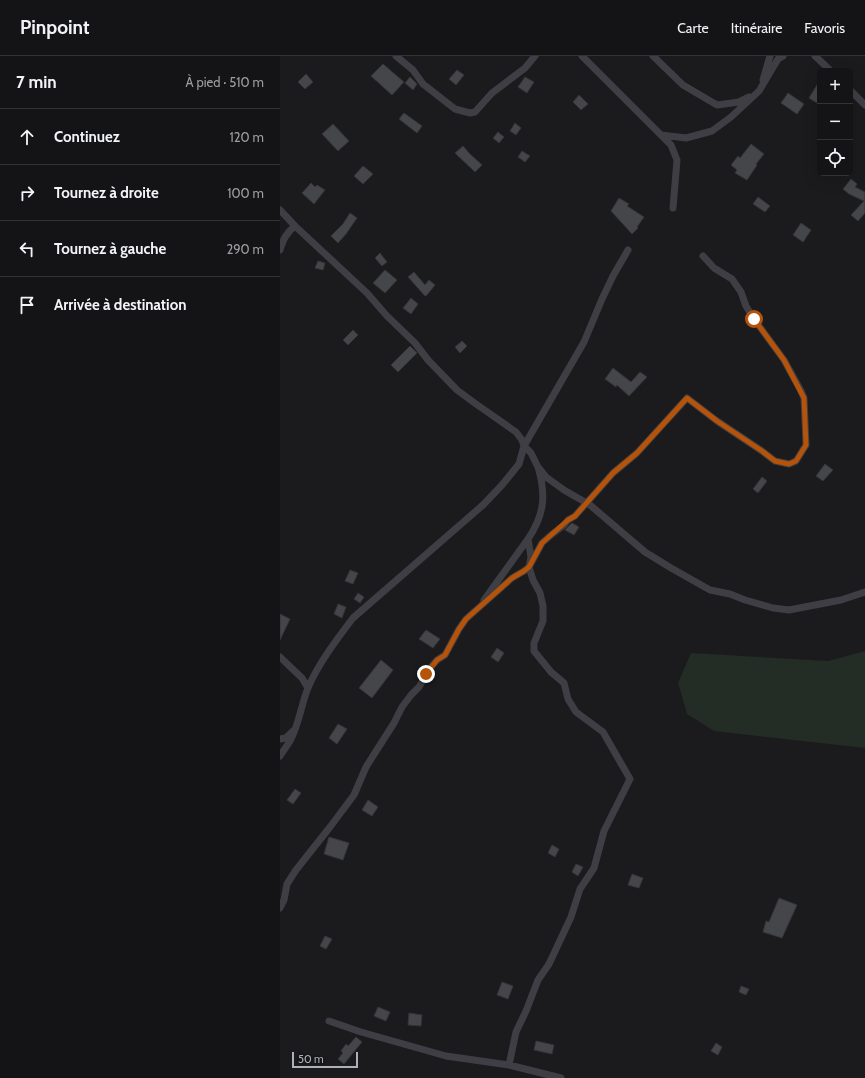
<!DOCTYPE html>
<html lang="fr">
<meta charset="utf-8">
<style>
body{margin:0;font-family:Cabin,sans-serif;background:#1d1d1f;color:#f1f3f6}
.controls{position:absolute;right:12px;top:12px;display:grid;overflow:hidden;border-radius:6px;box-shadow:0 4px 16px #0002}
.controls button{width:36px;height:36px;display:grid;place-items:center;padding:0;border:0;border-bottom:1px solid #333335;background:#141416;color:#f1f3f6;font:20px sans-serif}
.scale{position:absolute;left:12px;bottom:10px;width:66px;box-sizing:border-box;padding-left:4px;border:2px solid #aeb1bc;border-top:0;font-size:11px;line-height:14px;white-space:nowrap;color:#aeb1bc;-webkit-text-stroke:3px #161618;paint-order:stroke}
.stop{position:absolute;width:12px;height:12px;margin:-9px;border:3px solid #b45309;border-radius:50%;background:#fff}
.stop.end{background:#b45309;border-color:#fff;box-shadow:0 1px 4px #0008}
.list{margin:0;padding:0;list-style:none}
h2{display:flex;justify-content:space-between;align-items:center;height:52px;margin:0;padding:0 16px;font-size:17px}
h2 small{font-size:13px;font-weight:400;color:#9d9ea1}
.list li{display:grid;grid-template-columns:26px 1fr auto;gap:12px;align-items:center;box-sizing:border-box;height:56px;padding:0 16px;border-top:1px solid #333335}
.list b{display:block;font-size:15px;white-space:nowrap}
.list em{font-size:13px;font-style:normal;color:#9d9ea1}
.icon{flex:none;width:22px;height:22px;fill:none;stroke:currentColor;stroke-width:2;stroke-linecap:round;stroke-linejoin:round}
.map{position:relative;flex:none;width:585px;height:1022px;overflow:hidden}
header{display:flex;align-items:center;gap:24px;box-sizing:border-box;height:56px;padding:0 20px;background:#141416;border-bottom:1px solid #333335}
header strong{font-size:19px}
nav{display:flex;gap:22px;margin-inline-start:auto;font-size:14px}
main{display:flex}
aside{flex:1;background:#141416}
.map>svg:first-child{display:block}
.green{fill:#232c25}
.building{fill:#45464a;stroke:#353539}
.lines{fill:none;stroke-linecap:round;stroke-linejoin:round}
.minor{stroke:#3e3e44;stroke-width:7}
.route{stroke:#b45309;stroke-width:5}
</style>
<header>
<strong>Pinpoint</strong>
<nav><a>Carte</a><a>Itinéraire</a><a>Favoris</a></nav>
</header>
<main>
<aside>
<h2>7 min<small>À pied · 510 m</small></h2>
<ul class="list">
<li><svg class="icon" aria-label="ahead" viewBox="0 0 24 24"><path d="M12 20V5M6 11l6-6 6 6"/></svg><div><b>Continuez</b></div><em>120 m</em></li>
<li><svg class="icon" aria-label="right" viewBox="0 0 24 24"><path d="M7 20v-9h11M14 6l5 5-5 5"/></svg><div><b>Tournez à droite</b></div><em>100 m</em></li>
<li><svg class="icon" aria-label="left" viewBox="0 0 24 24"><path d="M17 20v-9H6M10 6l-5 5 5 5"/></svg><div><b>Tournez à gauche</b></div><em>290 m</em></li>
<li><svg class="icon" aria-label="arrive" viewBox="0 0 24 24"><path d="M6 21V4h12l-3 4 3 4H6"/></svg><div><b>Arrivée à destination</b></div></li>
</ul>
</aside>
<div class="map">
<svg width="585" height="1022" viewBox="0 0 585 1022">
<rect width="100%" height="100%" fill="#1b1b1d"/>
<path class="green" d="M585 595V692L434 675 407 658 398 627 411 597 548 605Z"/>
<path class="building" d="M103 8 124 26 112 39 91 20Z
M177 14 184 19 176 29 169 23Z
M26 18 33 26 25 33 18 26Z
M130 21 137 28 133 34 125 27Z
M245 21 254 26 247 37 238 31Z
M540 24V49L529 42Z
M508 37 524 48 517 58 501 47Z
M299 39 308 48 301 54 293 46Z
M124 57 142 70 137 77 119 63Z
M235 67 241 72 236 79 230 75Z
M53 68 69 85 58 95 42 78Z
M218 76 224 81 219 87 213 82Z
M471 88 484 98 476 108 477 109 467 124 455 117 457 114 451 109 458 100 460 102Z
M183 90 190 98 202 109 195 116 175 97Z
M242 95 250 100 245 106 238 101Z
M83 110 93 118 83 128 74 120Z
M571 123 577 128 575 131 585 136V157L578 165 571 159 584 145 569 138 563 133Z
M31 127 35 131 37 129 45 134 34 148 22 137Z
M478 141 490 150 485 156 473 148Z
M339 142 349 148 347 150 364 161 357 171 358 172 352 178 331 155Z
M70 157 77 162 66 178 58 187 51 180 63 168Z
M521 167 531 174 523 186 513 179Z
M100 197 107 206 102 210 95 202Z
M38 205 45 207 43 214 35 212Z
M105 214 117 224 105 237 93 227Z
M134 216 145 229 149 224 155 229 147 239 145 240 128 221Z
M131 242 138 248 131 258 123 252Z
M73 274 78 279 68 289 63 284Z
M182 285 187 290 180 297 175 291Z
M130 290 137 297 118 316 111 309Z
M333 312 351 326 360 316 367 321 349 340 337 329 336 331 325 323Z
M545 408 553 414 543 425 536 420Z
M482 421 487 425 478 437 473 433Z
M292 467 299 471 294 479 285 474Z
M70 514 78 517 73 528 65 525Z
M78 537 84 541 80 547 74 543Z
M58 548 66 551 62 562 54 558Z
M0 558 10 563 0 584Z
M146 574 160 583 153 592 139 583Z
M217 592 224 597 218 606 211 601Z
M101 604 113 614 92 642 79 632Z
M58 668 67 673 57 688 49 682Z
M15 733 21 737 13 748 7 744Z
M88 744 98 751 92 760 82 754Z
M49 781 69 787 63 804 44 798Z
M272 789 279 793 275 801 268 797Z
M296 808 303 811 298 820 292 816Z
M352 818 363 822 359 832 348 829Z
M499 842 517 849 502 882 483 876 486 865 489 866Z
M45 880 52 883 46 893 40 890Z
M222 926 233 930 228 943 217 939Z
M461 930 469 933 466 939 459 936Z
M98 951 110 956 106 965 94 960Z
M129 957 142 959 141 970 128 969Z
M76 981 82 986 64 1008 58 1003 63 997 61 995 66 988 68 990Z
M256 985 274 989 272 998 254 994Z
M436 987 442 991 438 999 431 995Z"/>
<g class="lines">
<path class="minor" d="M116 0 133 14 143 28 175 53 190 57 195 56 212 37 245 12 255 0
M302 0 381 79 406 82 432 75 451 61 479 35 498 3 503 0
M373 0 403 29 437 49 459 46 469 41
M535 0 551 15
M483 24 490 0
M570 34 585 49
M381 79 391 89 397 104 393 152
M0 154 15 170 87 237 107 260 135 287 148 304 177 334 196 348 236 376 242 384 244 390 239 408 222 429 203 449 73 562C57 583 38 608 28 632 21 649 19 669 10 685 7 690 3 695 0 700
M0 194C3 184 6 177 15 170
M348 194 333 220 322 243 304 286 244 390 251 397 258 411 266 421 284 434 310 449 365 496 391 512 430 534 450 538 465 544 493 552 509 554 561 544 585 536
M204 544 248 483
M0 601 22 622 28 632
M0 683 6 682 13 675
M0 852 4 844 7 828 16 814 50 771 74 739 86 711 114 667 122 651 131 639 139 631 151 611 157 604 165 599 179 573 186 563 232 522 244 515 249 511 262 487 271 479 284 469 288 464 295 460 333 417 357 397 407 342 437 365 482 395 495 405 509 408 516 405 526 389 524 342 521 335 504 304 474 263 466 250 461 236 452 223 434 212 423 200
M49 965 81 976 166 1000 229 1009 281 1022
M229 1009 236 976 246 955 258 924 269 908 291 861 300 833 314 812 324 775 350 723 323 676 296 656 288 643 284 627 271 616 254 595V587L263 565V550L260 537 253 524 249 511 251 501 248 483C265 458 266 438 258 411"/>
</g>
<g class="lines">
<path class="route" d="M146 618 157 604 165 599 179 573 186 563 232 522 244 515 249 511 262 487 288 464 295 460 333 417 357 397 407 342 437 365 482 395 495 405 509 408 516 405 526 389 524 342 504 304 474 263"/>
</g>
</svg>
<div class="controls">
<button>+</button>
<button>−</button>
<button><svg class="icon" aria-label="locate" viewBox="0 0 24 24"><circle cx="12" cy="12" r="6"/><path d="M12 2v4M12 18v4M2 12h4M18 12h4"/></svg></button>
</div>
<div class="scale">50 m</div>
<div class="stop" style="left:474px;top:263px"></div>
<div class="stop end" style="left:146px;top:618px"></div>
</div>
</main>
